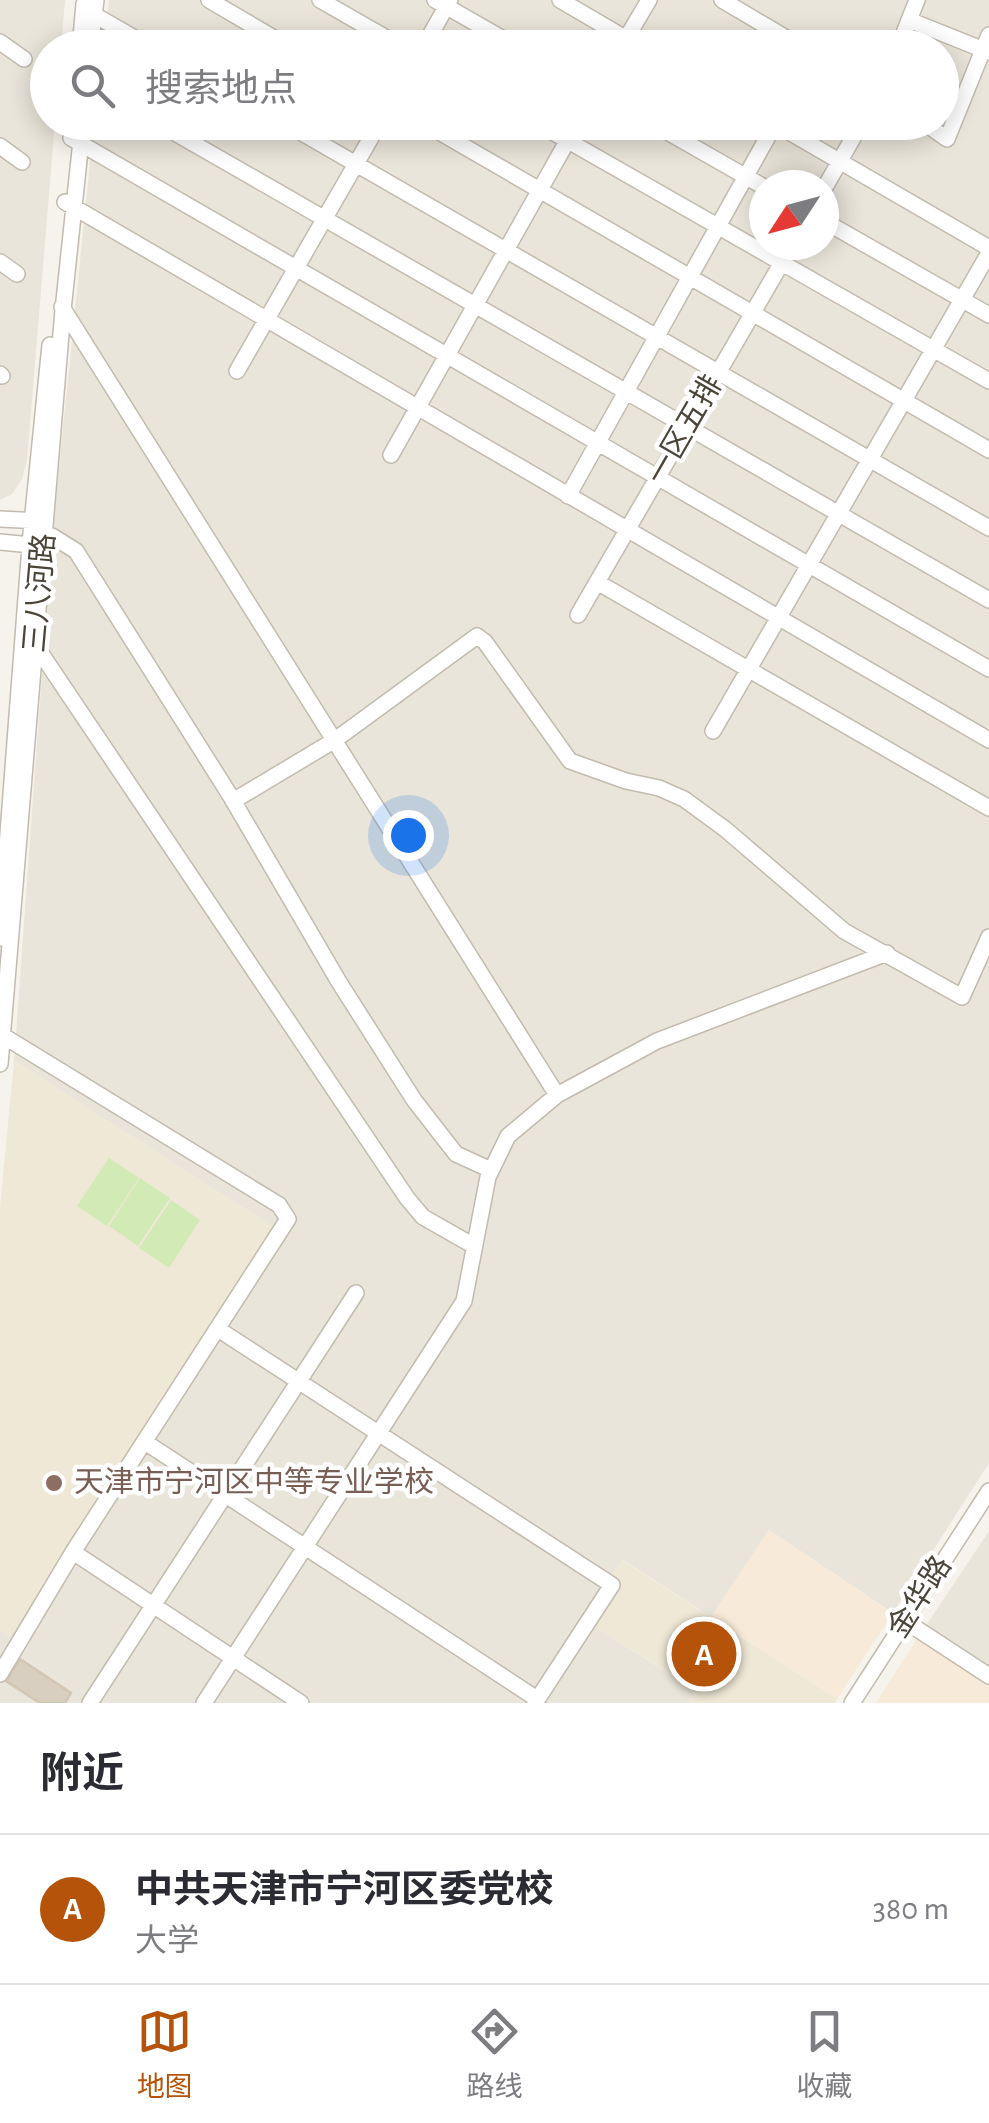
<!DOCTYPE html>
<html lang="zh">
<meta charset="utf-8">
<style>
body{margin:0;font-family:"Alegreya Sans","Noto Sans SC",sans-serif;background:#f2f2f3;color:#2b2b33}
.compass{position:absolute;left:749px;top:170px;width:90px;height:90px;border-radius:50%;background:#fff;box-shadow:0 5px 25px #0003;rotate:234deg}
.you{position:absolute;left:408px;top:835px;width:35px;height:35px;margin:-25px;border:8px solid #fff;border-radius:50%;background:#1a73e8;box-shadow:0 0 0 15px #1a73e833}
.badge{display:grid;place-items:center;width:65px;height:65px;border-radius:50%;background:#b45309;color:#fff;font-size:32px;font-weight:700}
.pin{position:absolute;translate:-50% -50%;border:5px solid #fff;box-shadow:0 2px 10px #0006}
.list{margin:0;padding:0;list-style:none}
h2{display:flex;justify-content:space-between;align-items:center;height:130px;margin:0;padding:0 40px;font-size:42px}
h2 small{font-size:32px;font-weight:400;color:#7c7c81}
.list li{display:grid;grid-template-columns:65px 1fr auto;gap:30px;align-items:center;box-sizing:border-box;height:150px;padding:0 40px;border-top:2px solid #e1e1e2}
.list b{display:block;font-size:38px;white-space:nowrap}
.list p{margin:0;font-size:32px;white-space:nowrap;color:#7c7c81}
.list em{font-size:32px;font-style:normal;color:#7c7c81}
.icon{flex:none;width:55px;height:55px;fill:none;stroke:currentColor;stroke-width:2;stroke-linecap:round;stroke-linejoin:round}
.map{position:relative;flex:none;width:989px;height:1703px;overflow:hidden}
.search{position:absolute;background:#fff;box-shadow:0 5px 25px #0003;left:30px;right:30px;top:30px;height:110px;display:flex;align-items:center;gap:25px;box-sizing:border-box;padding:0 35px;border-radius:55px;color:#7c7c81;font-size:38px}
.sheet{height:280px;background:#fff}
nav{display:flex;justify-content:space-around;align-items:center;box-sizing:border-box;height:140px;border-top:2px solid #e1e1e2;background:#fff;font-size:28px;color:#7c7c81}
nav a{display:grid;justify-items:center;gap:5px}
nav .on{color:#b45309}
.map>svg:first-child{display:block}
.residential{fill:#eae5da;fill-rule:evenodd}
.commercial{fill:#f7ead8}
.education{fill:#efe8d6}
.green{fill:#d2eab5}
.building{fill:#d8cfc1;stroke:#d3c7b4;stroke-width:2.5}
.lines{fill:none;stroke-linecap:round;stroke-linejoin:round}
.minor-casing{stroke:#c2bbae;stroke-width:18}
.minor{stroke:#fff;stroke-width:15}
.education-dot{fill:#8d6e63;stroke:#fff;stroke-width:4}
.labels{text-anchor:middle;dominant-baseline:central;stroke-width:9;stroke-linejoin:round;paint-order:stroke}
.street-label{font-size:30px;fill:#4b4439;stroke:#fff}
.education-label{font-size:30px;fill:#785e54;stroke:#fff;text-anchor:start}
</style>
<div class="map">
<svg width="989" height="1703" viewBox="0 0 989 1703">
<rect width="100%" height="100%" fill="#f6f3ec"/>
<path class="residential" d="M0 0H65L61 47 48 48V122L55 123 27 460 22 479 12 494 0 500Z
M109 0H989V1463L893 1613 769 1530 711 1617 623 1560 583 1619 695 1690 688 1703H0V1630L9 1636 273 1227 14 1061 52 536 94 123 942 122V48L103 47ZM764 185H824V245H764Z
M989 1531V1686L917 1639Z"/>
<path class="commercial" d="M769 1530 893 1613 837 1699 711 1617Z
M917 1639 989 1686V1703H876Z"/>
<path class="education" d="M14 1061 273 1227 10 1637 0 1630V1207Z
M622 1560 837 1699 835 1703H688L695 1689 582 1619Z"/>
<path class="green" d="M109 1158 139 1178 107 1226 77 1206Z
M140 1178 170 1198 138 1246 109 1226Z
M171 1200 200 1220 169 1268 139 1248Z"/>
<path class="building" d="M20 1659 71 1693 65 1703H40L6 1681Z"/>
<g class="lines">
<defs>
<path id="minor" d="M209 0 291 48
M320 0 404 48
M435 0 519 48
M560 0 642 48
M722 0 803 48
M84 9 152 48
M909 20 989 52
M0 42 24 59
M623 44 649 0
M80 48 84 4
M90 48 96 0
M423 48 450 0
M898 48 917 0
M156 122 989 600
M283 122 989 528
M422 122 989 450
M535 122 989 381
M650 122 764 187
M772 122 989 248
M923 122 947 139 989 35
M71 138 989 669
M0 146 22 162
M824 189 862 122
M65 202 989 740
M824 221 989 315
M0 262 17 274
M62 307 557 1095
M237 371 380 122
M0 374 2 376
M391 455 578 122
M568 496 776 122
M0 519 41 521
M36 533 52 536 76 551 231 797 339 982 414 1100 456 1154 491 1170
M0 542 41 546
M597 582 989 808
M578 615 792 245
M34 643 407 1198 423 1217 474 1246
M713 731 989 253
M233 801 335 740 477 636 485 642 570 761 626 781 659 788 684 799 725 829 844 931 962 997 989 937
M0 938 31 533 50 345
M0 1034 279 1205 288 1219 73 1552 0 1674
M0 1064 63 310 83 122
M218 1329 612 1585 535 1703
M145 1442 537 1699
M73 1552 301 1703
M905 1621 989 1676
M90 1703 356 1293
M204 1703 464 1301 488 1177 508 1136 557 1095 657 1041 887 953
M852 1703 989 1491"/>
</defs>
<use href="#minor" class="minor-casing"/>
<use href="#minor" class="minor"/>
</g>
<circle class="education-dot" cx="54" cy="1483" r="10"/>
<g class="labels">
<g class="street-label">
<text transform="translate(685 430) rotate(-60)">一区五排</text>
<text transform="translate(40 593) rotate(-85)">三八河路</text>
<text transform="translate(920 1597) rotate(-57)">金华路</text>
</g>
<g class="education-label">
<text x="74" y="1483">天津市宁河区中等专业学校</text>
</g>
</g>
</svg>
<svg class="compass" viewBox="-18 -18 36 36"><path d="M0-13l5 13h-10z" fill="#e53935"/><path d="M0 13l5-13h-10z" fill="#7c7c81"/></svg>
<div class="you"></div>
<div class="pin badge" style="left:704px;top:1654px">A</div>
<div class="search"><svg class="icon" aria-label="search" viewBox="0 0 24 24"><circle cx="10" cy="10" r="6"/><path d="M15 15l6 6"/></svg>搜索地点</div>
</div>
<section class="sheet">
<h2>附近<small></small></h2>
<ul class="list">
<li><span class="badge">A</span><div><b>中共天津市宁河区委党校</b><p>大学</p></div><em>380 m</em></li>
</ul>
</section>
<nav>
<a class="on"><svg class="icon" aria-label="map" viewBox="0 0 24 24"><path d="M3 6l6-2 6 2 6-2v14l-6 2-6-2-6 2zM9 4v14M15 6v14"/></svg>地图</a>
<a><svg class="icon" aria-label="directions" viewBox="0 0 24 24"><path d="M12 3l9 9-9 9-9-9zM9 14v-3h6M13 9l2 2-2 2"/></svg>路线</a>
<a><svg class="icon" aria-label="saved" viewBox="0 0 24 24"><path d="M7 4h10v16l-5-4-5 4z"/></svg>收藏</a>
</nav>
